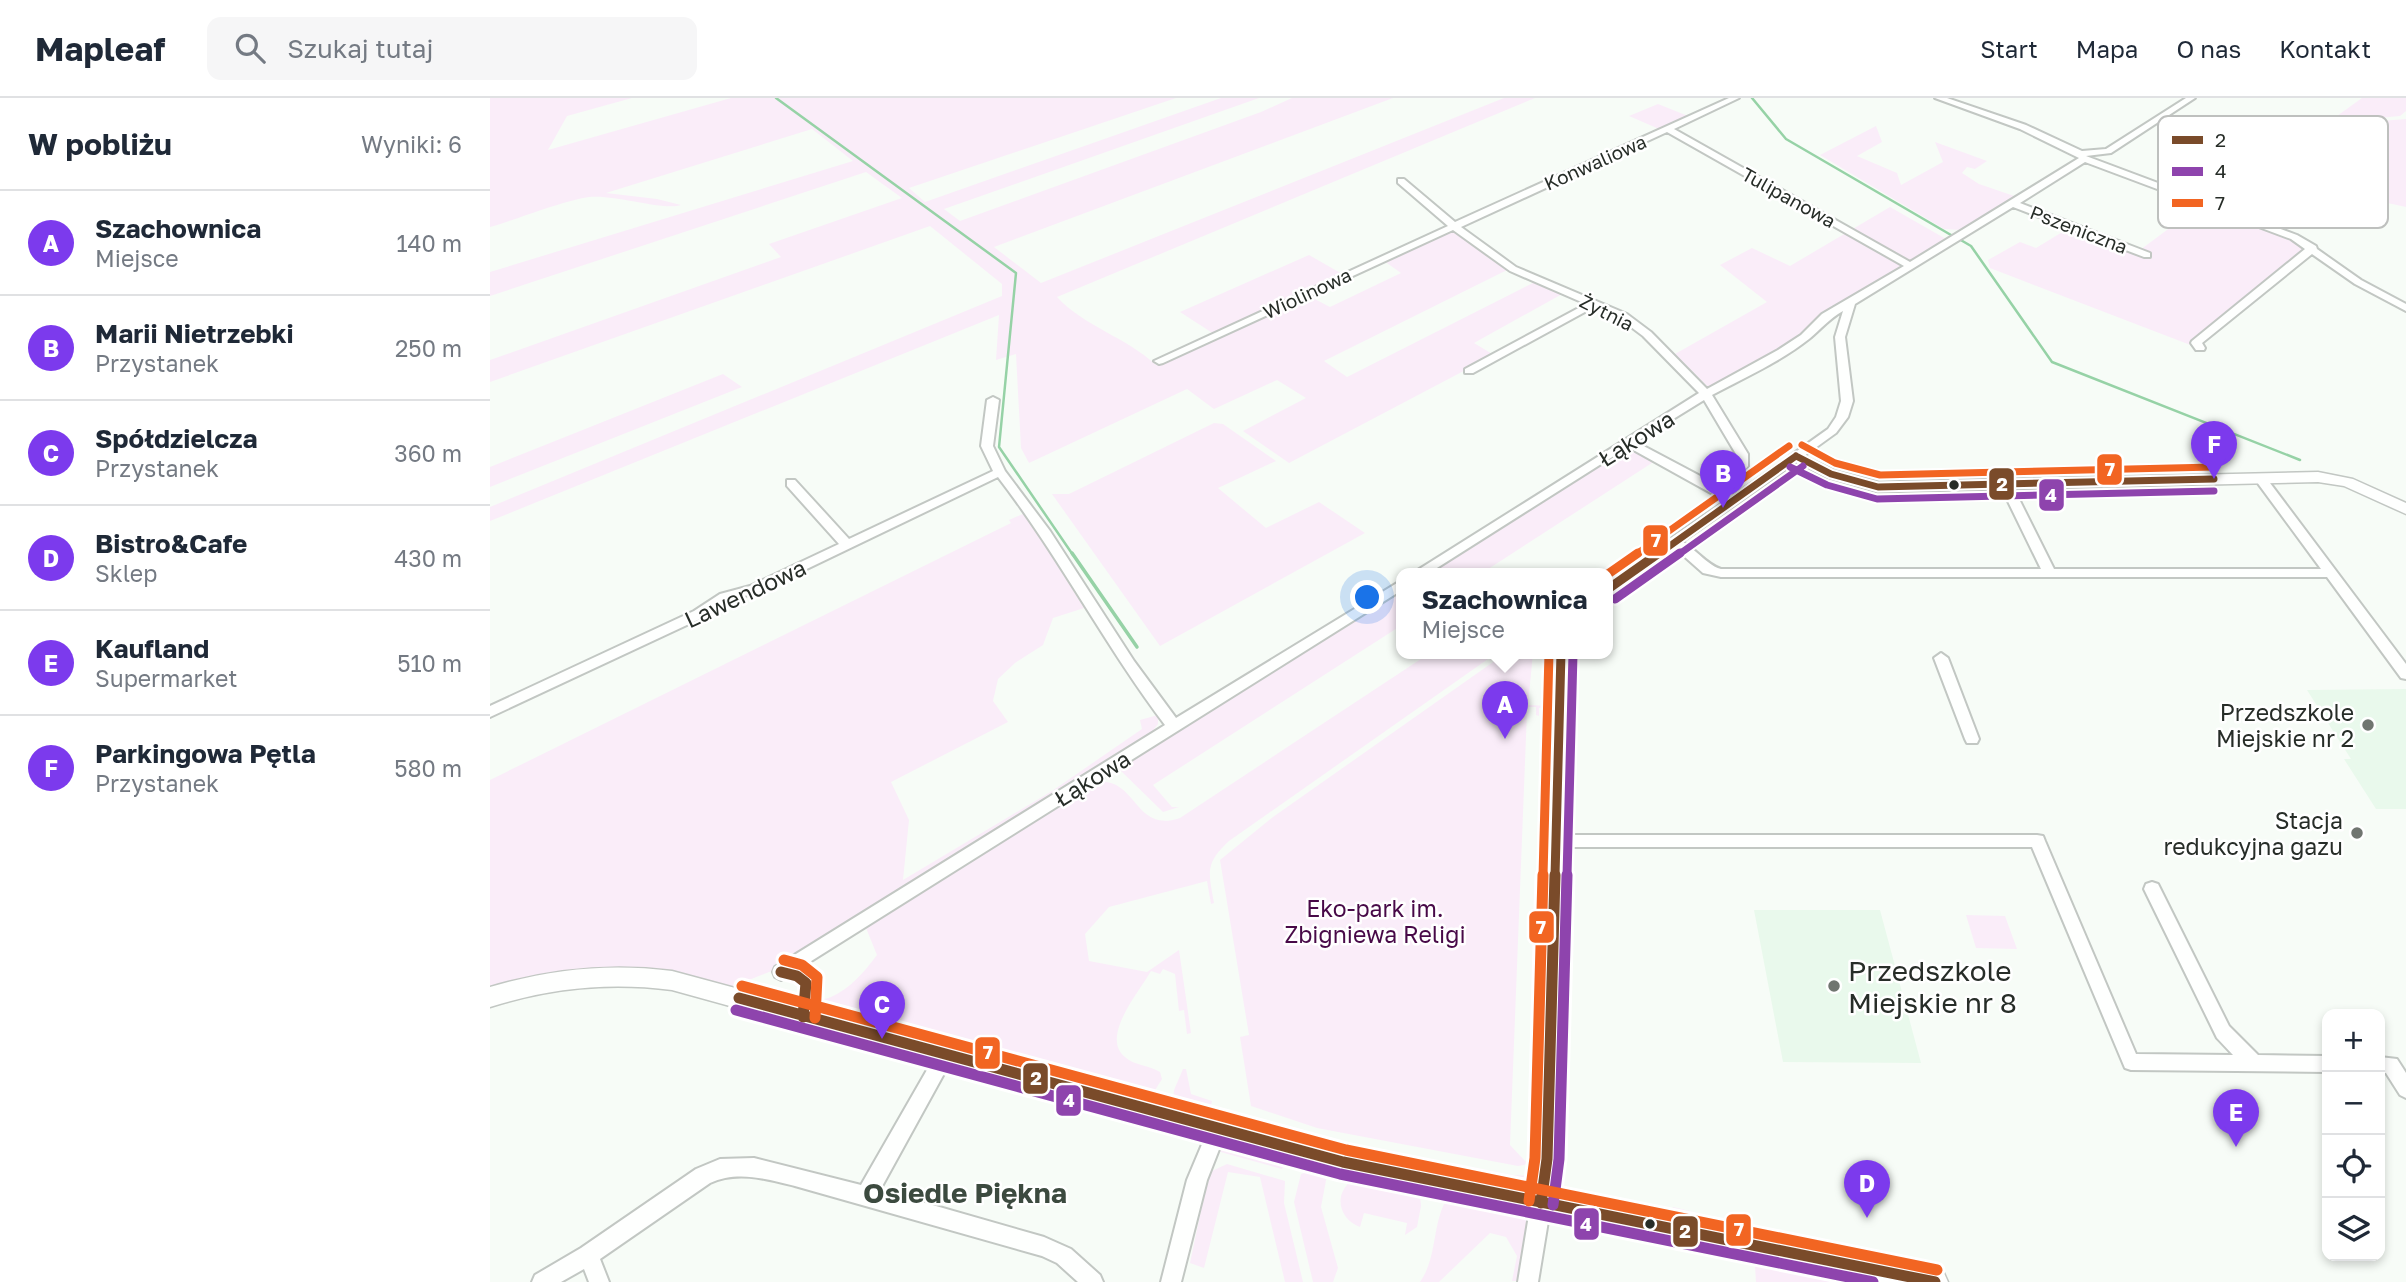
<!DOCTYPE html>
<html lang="pl">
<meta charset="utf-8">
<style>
body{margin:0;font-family:"Golos Text",sans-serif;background:#f6f6f7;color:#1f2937}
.controls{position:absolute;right:21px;bottom:21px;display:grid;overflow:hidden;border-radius:14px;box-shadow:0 4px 10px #0003}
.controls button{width:63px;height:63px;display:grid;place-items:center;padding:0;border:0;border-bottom:2px solid #e0e1e3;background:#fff;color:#1f2937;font:35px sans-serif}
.you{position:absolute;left:878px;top:500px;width:24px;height:24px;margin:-18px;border:5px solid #fff;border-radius:50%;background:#1a73e8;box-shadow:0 0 0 10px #1a73e833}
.badge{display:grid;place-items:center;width:46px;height:46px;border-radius:50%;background:#7c3aed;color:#fff;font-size:23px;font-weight:700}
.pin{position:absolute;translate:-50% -58px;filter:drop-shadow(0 2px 4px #0008)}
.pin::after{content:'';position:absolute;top:37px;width:24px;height:21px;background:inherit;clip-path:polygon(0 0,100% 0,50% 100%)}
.popup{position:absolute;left:906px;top:470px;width:217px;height:91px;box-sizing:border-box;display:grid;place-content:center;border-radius:14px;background:#fff;filter:drop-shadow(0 2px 5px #0005);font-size:23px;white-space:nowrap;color:#747a83}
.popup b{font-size:26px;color:#1f2937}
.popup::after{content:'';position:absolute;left:50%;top:100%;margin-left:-14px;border:14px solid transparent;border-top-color:#fff}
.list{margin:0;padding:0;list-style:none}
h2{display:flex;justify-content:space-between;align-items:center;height:91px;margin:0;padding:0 28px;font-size:30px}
h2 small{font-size:23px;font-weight:400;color:#747a83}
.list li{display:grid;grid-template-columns:46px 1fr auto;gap:21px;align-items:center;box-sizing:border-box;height:105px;padding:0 28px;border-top:2px solid #e0e1e3}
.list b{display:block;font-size:26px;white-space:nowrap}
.list p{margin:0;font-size:23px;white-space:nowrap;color:#747a83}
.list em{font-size:23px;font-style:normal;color:#747a83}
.icon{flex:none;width:38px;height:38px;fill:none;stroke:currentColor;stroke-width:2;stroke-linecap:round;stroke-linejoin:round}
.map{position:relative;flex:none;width:1916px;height:1184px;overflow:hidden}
header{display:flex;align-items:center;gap:42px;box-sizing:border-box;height:98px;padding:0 35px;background:#fff;border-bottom:2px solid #e0e1e3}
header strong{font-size:33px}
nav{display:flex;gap:38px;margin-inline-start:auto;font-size:24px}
.search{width:490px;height:63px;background:#f6f6f7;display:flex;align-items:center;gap:18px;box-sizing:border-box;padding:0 24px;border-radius:14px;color:#747a83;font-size:26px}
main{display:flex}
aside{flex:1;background:#fff}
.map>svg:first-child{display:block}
.built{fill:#e9f9ec}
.green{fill:#faedf9}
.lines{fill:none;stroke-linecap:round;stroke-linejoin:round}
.stream-far1{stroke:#96d2a6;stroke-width:2.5}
.stream{stroke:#96d2a6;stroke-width:3.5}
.minor-casing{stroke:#c2c7c3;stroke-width:4}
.tertiary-casing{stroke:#c2c7c3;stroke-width:3}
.minor{fill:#fefffe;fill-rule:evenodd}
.tertiary{fill:#fefffe;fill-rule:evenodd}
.bus-1-far2-casing{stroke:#fff;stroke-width:11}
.bus-1-far1-casing{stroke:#fff;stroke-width:14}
.bus-1-casing{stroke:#fff;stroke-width:17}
.bus-2-far2-casing{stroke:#fff;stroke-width:11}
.bus-2-far1-casing{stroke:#fff;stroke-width:14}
.bus-2-casing{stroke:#fff;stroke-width:17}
.bus-3-far2-casing{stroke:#fff;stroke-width:11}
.bus-3-far1-casing{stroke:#fff;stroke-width:14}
.bus-3-casing{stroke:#fff;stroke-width:17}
.bus-1-far2{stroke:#7a4b2a;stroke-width:7}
.bus-1-far1{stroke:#7a4b2a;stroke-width:9}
.bus-1{stroke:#7a4b2a;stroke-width:11}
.bus-2-far2{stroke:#8e44ad;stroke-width:7}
.bus-2-far1{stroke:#8e44ad;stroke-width:9}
.bus-2{stroke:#8e44ad;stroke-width:11}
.bus-3-far2{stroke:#f26522;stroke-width:7}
.bus-3-far1{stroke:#f26522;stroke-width:9}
.bus-3{stroke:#f26522;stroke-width:11}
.bus-dot{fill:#272d28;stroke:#fff;stroke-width:2.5}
.poi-dot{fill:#707570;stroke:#fff;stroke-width:2.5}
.labels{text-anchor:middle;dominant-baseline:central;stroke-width:5;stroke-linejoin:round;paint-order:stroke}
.far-street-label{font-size:19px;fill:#272d28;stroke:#fff}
.street-label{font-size:23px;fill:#272d28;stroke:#fff}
.poi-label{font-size:23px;fill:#272d28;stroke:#fff;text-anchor:end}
.park-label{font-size:23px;fill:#480948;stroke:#fff}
.near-poi-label{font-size:28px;fill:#272d28;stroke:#fff;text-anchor:start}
.near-neighbourhood-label{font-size:28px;font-weight:bold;fill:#3c4a3f;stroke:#fff}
.key{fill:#fff;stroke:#bec0be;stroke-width:2}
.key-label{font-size:19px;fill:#272d28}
.line-badge{stroke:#fff;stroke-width:2.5}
.badge-label{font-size:19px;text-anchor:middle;font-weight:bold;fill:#fff}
</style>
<header>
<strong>Mapleaf</strong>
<div class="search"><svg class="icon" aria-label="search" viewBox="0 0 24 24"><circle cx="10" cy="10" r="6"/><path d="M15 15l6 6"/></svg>Szukaj tutaj</div>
<nav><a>Start</a><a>Mapa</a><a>O nas</a><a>Kontakt</a></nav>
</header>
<main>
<aside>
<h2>W pobliżu<small>Wyniki: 6</small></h2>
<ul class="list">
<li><span class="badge">A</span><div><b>Szachownica</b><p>Miejsce</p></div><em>140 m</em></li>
<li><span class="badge">B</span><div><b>Marii Nietrzebki</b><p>Przystanek</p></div><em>250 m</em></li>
<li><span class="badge">C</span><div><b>Spółdzielcza</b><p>Przystanek</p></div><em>360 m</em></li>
<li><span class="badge">D</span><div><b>Bistro&amp;Cafe</b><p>Sklep</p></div><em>430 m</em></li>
<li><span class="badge">E</span><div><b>Kaufland</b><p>Supermarket</p></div><em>510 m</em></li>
<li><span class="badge">F</span><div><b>Parkingowa Pętla</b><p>Przystanek</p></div><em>580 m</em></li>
</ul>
</aside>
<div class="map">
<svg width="1916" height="1184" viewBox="0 0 1916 1184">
<rect width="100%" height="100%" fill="#f7fcf7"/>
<path class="built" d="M1916 591V711H1886L1854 661H1861L1817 592Z
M1264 812H1390L1431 965 1293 964Z"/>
<path class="green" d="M0 0H142L77 18 58 52 241 0H686L419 90 435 104 731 0H769L454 111 470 123 771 14 802 0H903L504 149 551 185 1014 0H1045L567 199C595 229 636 239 666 267L817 197 840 209 911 175 894 163 957 135 965 133 1019 171 834 263 857 279 1045 184 1074 195 984 245 1004 257 799 365 753 333 816 300 787 282 724 311 697 291 539 365 531 350 526 256 506 262 509 217 0 423V409L512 198V186L440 128 0 284V262L291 159 279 146 412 100 376 74 0 198V174L363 63 322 31 116 95 167 101 191 107C175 113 124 96 99 99 72 103 28 121 0 129Z
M1872 0H1916V13L1910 18 1856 23 1815 41Z
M1168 6 1198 18 1169 31 1139 18Z
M1916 21V109L1893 104 1859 112 1808 96 1769 127 1818 150 1703 248 1500 170 1498 162 1530 144 1546 150 1579 130 1646 155 1709 108 1719 109 1753 84 1710 68 1728 48 1818 45 1866 25Z
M1386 28 1392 44 1367 58 1407 75 1411 87 1453 64 1445 44 1497 63 1485 71 1477 69 1472 75 1489 86 1527 99 1472 132 1454 131 1330 57Z
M1400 109 1456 141 1335 216 1310 239 1228 288 1219 290 1185 256 1277 204 1230 167 1262 150 1300 168Z
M819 157 854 177 724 236 690 214Z
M233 276 252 289 0 389V369Z
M724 325 733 326 786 363 728 390 776 430 829 404 875 435 670 548 562 396H579Z
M1129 352H1139L1165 363 992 475H934Z
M535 415 594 510 563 520 553 547 525 565 508 581 503 603 518 624 401 684 419 722 413 782 562 693 652 631 650 622 668 617V626L657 640 287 871 241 889 166 872 0 893V682L521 425 519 422Z
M912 489V527L663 687 682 709H689L673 714 629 671 636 663Z
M940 555H990L998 561 739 743C714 766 719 775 724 805L721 806 717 783 619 809 595 836 599 863 657 874 689 852 701 935 697 936 694 912 689 913 685 876 673 871 670 876 661 873C649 894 610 939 635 959 645 968 659 967 670 974L672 981 662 997 649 1001 439 943 441 939 389 918 350 907 347 912 322 911 321 907C327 901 334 902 341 899 360 891 375 873 387 857L376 830 605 684C648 678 643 736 690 720Z
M1016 555H1043L1038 607 1061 608 1049 610V618L1046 617V609H1038L1037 613 1020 1047 1038 1066 1028 1068 827 1030 761 1008 750 939 759 937 730 762 783 719Z
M1476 817 1515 818 1527 851 1486 850Z
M693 971H696L701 996 722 1003C718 1025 694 1016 683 1004L684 992Z
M831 1040 1023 1077 1043 1078 1030 1087 1020 1089 820 1046 824 1041Z
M741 1045 796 1060 792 1071 727 1053Z
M737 1066 795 1083 794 1105 813 1184H795L770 1079 738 1074 714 1170 700 1165 716 1089 722 1073Z
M820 1073 837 1077 831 1109 848 1170 843 1184H823L804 1104 811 1076Z
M862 1082 930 1098 931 1108 927 1129 915 1137 917 1125 874 1115 870 1129C849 1121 843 1097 862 1082Z
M955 1104 1035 1120 1037 1123 1030 1178 1027 1183H1022L1027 1158 1016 1139 1000 1135 949 1184H930C947 1160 942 1130 955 1104Z
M1183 1109 1266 1129 1259 1135 1180 1114Z
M1315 1138 1388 1152V1160L1318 1147Z
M1268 1167 1343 1184H1266L1265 1168Z"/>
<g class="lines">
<path class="stream-far1" d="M286 0 526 175 509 349 583 457
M1262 0 1296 41 1461 137
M1469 141 1481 148 1562 264 1810 362"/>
<path class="stream" d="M582 455 647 549"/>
<defs>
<path id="minor" d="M1239 0H1249L1184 31 1420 164 1589 60 1530 31 1445 0H1457L1536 27 1592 53 1616 51 1696 0H1705L1621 55 1596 58 1807 137 1826 148 1827 151 1871 182 1916 206V213L1865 186 1822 156 1712 245 1715 250 1714 252H1706L1701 245 1702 243 1815 151 1801 141 1595 64 1530 105 1660 155V159H1654L1523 109 1365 206 1355 239 1363 303 1358 319 1346 335 1310 361H1302L1300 358 1338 331 1346 319 1351 303 1345 239 1353 213C1339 221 1331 231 1319 241 1290 264 1254 280 1222 297L1258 356V368L1239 394 1247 400 1245 403 1241 404 1228 399 1138 349 939 475H923L1209 295 1153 238 1129 220 1104 209 983 275H975V271L1096 206 1020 173 963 132 673 265 669 266 664 263 958 128 908 85V81H914L965 124ZM1177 34 1414 168 1332 216 1311 237 1288 252 1217 291 1161 234 1137 216 1026 169 971 129ZM1214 302 1246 356V368L1231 389 1146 344Z
M503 299 509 302 503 348 515 373 560 433 644 563 686 620 912 482V492L291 882 285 879 283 874 285 869 675 627C615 548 569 458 508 379L269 494 240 502 214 519 0 619V608L204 513 230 496 260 488 349 446 297 388V382H305L359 441 503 373 491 348 497 302Z
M1770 376 1774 377 1916 566V581L1911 580 1837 479H1231L1213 475 1178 444 1180 441C1198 439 1213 466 1231 471H1551L1510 387 1516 383 1522 387 1564 471H1831L1764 380Z
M1451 555 1458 560 1489 641 1487 645H1477L1475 641 1444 560Z
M1065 737H1547L1553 738 1555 743 1646 956 1743 957 1727 940 1654 791 1656 786 1662 784 1668 786 1739 928 1768 957 1837 958V974L1641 972 1635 970 1542 749H1065L1059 748 1057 743 1059 738Z
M455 949 461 951 464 957 461 963 390 1092 554 1139 581 1151 610 1177 613 1184H588L567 1165 552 1158 305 1088C277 1081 247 1072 220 1085L110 1161 119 1184H99L94 1171 71 1184H42L45 1177 91 1150 206 1071 230 1061 264 1060 371 1087 449 951Z
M1890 959 1907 961 1916 975V1000L1910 997 1896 975H1890Z
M728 1022 735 1025 737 1031 717 1082 691 1184H671L697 1082 721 1025Z
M1051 1095 1058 1098 1061 1105 1048 1184H1028L1041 1105 1044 1098Z"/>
<path id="tertiary" d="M1306 354 1346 373 1388 384 1828 374 1863 381 1916 405V416L1854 388 1828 384 1388 394 1336 379 1307 364 1118 496V483Z
M1062 555H1079L1069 1061 1064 1095 1445 1171 1454 1175 1458 1184H1383L948 1096 796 1062 182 892C118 884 61 890 0 909V889C61 871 119 865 182 873L796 1038 1041 1091 1045 1061Z"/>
</defs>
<use href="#minor" class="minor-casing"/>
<use href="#tertiary" class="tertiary-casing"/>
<use href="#minor" class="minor"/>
<use href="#tertiary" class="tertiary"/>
<defs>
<path id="bus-1-far2" d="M1306 358 1341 376 1388 389 1724 381
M1167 457 1306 358"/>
<path id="bus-1-far1" d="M1118 491 1169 455
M1065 778 1071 555"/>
<path id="bus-1" d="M291 874 307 878 316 885 313 919
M249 900 853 1064 1445 1184
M1051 1105 1057 1061 1065 777"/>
<path id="bus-2-far2" d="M1300 369 1337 387 1387 401 1724 393
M1188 457 1313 368"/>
<path id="bus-2-far1" d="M1125 501 1190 455
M1077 778 1083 556"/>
<path id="bus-2" d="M246 912 850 1076 1383 1184
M1063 1107 1069 1061 1077 777"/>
<path id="bus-3-far2" d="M1312 347 1345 365 1390 377 1724 369
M1145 457 1299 348"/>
<path id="bus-3-far1" d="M1118 476 1148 455
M1053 778 1059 555"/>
<path id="bus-3" d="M294 862 312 867 327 879 325 920
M252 888 856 1052 1447 1172
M1039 1103 1045 1060 1053 777"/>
</defs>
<use href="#bus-1-far2" class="bus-1-far2-casing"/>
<use href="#bus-1-far1" class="bus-1-far1-casing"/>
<use href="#bus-1" class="bus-1-casing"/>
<use href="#bus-2-far2" class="bus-2-far2-casing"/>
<use href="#bus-2-far1" class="bus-2-far1-casing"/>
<use href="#bus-2" class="bus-2-casing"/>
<use href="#bus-3-far2" class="bus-3-far2-casing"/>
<use href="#bus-3-far1" class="bus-3-far1-casing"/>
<use href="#bus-3" class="bus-3-casing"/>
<use href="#bus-1-far2" class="bus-1-far2"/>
<use href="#bus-1-far1" class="bus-1-far1"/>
<use href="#bus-1" class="bus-1"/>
<use href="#bus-2-far2" class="bus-2-far2"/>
<use href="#bus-2-far1" class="bus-2-far1"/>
<use href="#bus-2" class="bus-2"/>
<use href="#bus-3-far2" class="bus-3-far2"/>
<use href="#bus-3-far1" class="bus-3-far1"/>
<use href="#bus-3" class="bus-3"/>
</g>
<g class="bus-dot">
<circle cx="1464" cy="387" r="6"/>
<circle cx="1160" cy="1126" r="6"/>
</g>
<g class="poi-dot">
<circle cx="1878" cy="627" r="7"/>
<circle cx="1867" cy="735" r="7"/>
<circle cx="1344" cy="888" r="7"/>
</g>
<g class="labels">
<g class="far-street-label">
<text transform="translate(1105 64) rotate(-24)">Konwaliowa</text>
<text transform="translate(1299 99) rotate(29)">Tulipanowa</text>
<text transform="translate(1589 131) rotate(21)">Pszeniczna</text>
<text transform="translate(817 195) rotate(-25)">Wiolinowa</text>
<text transform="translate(1117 214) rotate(27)">Żytnia</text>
</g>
<g class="street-label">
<text transform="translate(1146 340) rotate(-32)">Łąkowa</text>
<text transform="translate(255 495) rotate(-25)">Lawendowa</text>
<text transform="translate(602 680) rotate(-32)">Łąkowa</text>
</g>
<g class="poi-label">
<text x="1864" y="614">Przedszkole<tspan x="1864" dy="26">Miejskie nr 2</tspan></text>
<text x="1853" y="722">Stacja<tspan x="1853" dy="26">redukcyjna gazu</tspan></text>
</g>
<g class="park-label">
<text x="885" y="810">Eko-park im.<tspan x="885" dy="26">Zbigniewa Religi</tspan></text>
</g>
<g class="near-poi-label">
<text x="1358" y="872">Przedszkole<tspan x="1358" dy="32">Miejskie nr 8</tspan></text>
</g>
<g class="near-neighbourhood-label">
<text x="475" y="1094">Osiedle Piękna</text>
</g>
</g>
<rect x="1668" y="18" width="230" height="112" rx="10" class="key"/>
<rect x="1682" y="38" width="31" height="8" fill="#7a4b2a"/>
<rect x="1682" y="69" width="31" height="9" fill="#8e44ad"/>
<rect x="1682" y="101" width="31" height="8" fill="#f26522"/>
<g class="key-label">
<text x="1725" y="49">2</text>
<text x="1725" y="80">4</text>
<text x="1725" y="112">7</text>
</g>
<g class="line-badge">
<rect x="1606" y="355" width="27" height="33" rx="7" fill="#f26522"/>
<rect x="1498" y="369" width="27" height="34" rx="7" fill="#7a4b2a"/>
<rect x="1548" y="380" width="27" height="34" rx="7" fill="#8e44ad"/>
<rect x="1152" y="426" width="27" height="33" rx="7" fill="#f26522"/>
<rect x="1038" y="812" width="27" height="34" rx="7" fill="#f26522"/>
<rect x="484" y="938" width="27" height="34" rx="7" fill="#f26522"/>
<rect x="532" y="964" width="27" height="33" rx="7" fill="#7a4b2a"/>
<rect x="565" y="986" width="27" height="33" rx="7" fill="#8e44ad"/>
<rect x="1083" y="1109" width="27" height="34" rx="7" fill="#8e44ad"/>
<rect x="1235" y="1115" width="27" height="34" rx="7" fill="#f26522"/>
<rect x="1182" y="1117" width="27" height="33" rx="7" fill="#7a4b2a"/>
</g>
<g class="badge-label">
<text x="1620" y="378">7</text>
<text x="1512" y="393">2</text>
<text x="1561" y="404">4</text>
<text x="1166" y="449">7</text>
<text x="1051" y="836">7</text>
<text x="498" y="961">7</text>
<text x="546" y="987">2</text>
<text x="579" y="1009">4</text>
<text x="1096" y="1133">4</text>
<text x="1249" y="1138">7</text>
<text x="1195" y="1140">2</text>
</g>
</svg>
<div class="controls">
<button>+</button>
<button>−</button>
<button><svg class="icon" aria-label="locate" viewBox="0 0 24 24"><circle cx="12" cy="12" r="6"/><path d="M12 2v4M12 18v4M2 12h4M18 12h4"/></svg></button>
<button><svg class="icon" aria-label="layers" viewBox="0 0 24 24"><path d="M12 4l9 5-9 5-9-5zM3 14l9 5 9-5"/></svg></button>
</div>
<div class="you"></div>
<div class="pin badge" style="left:1015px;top:641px">A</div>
<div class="popup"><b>Szachownica</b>Miejsce</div>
<div class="pin badge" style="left:1233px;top:410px">B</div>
<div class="pin badge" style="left:392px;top:941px">C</div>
<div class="pin badge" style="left:1377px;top:1120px">D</div>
<div class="pin badge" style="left:1746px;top:1049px">E</div>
<div class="pin badge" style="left:1724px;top:381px">F</div>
</div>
</main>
